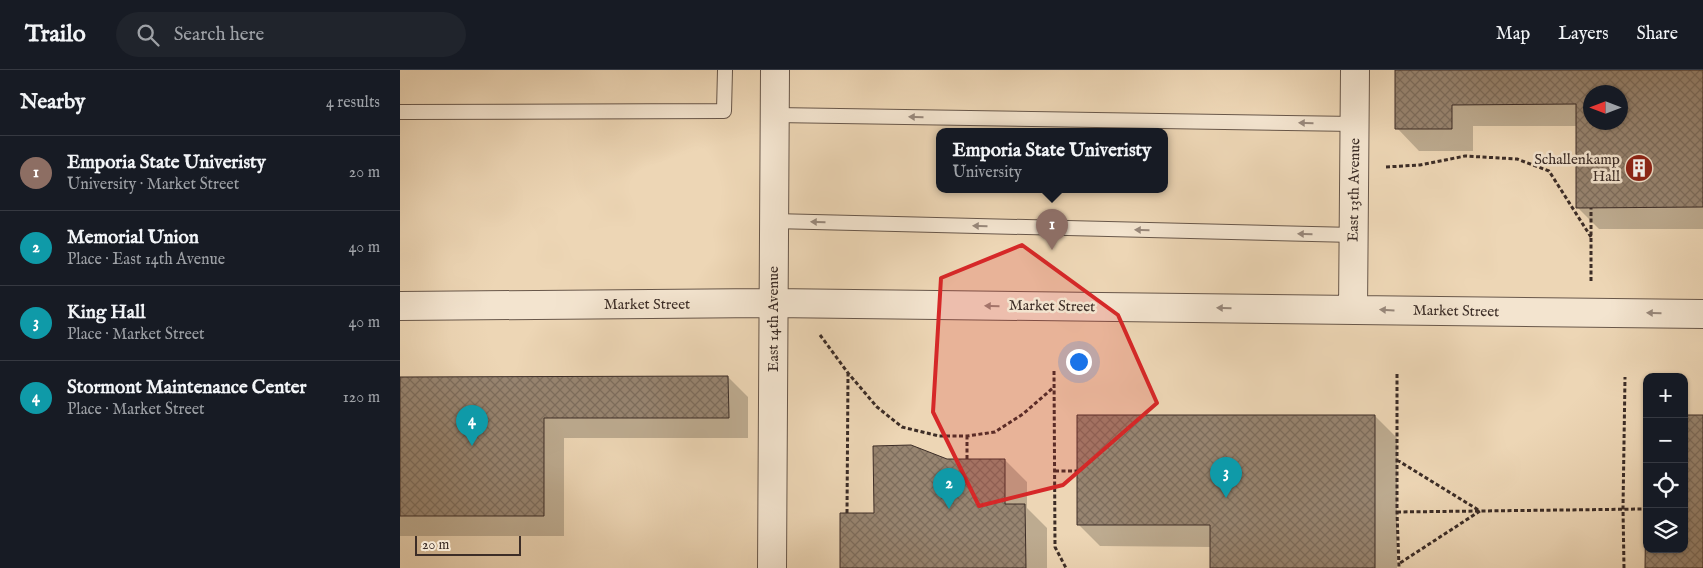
<!DOCTYPE html>
<meta charset="utf-8">
<style>
body{margin:0;font-family:"IM FELL English",serif;background:#20242c;color:#f1f3f6}
.controls{position:absolute;right:15px;bottom:15px;display:grid;overflow:hidden;border-radius:10px;box-shadow:0 1px 4px #0004}
.controls button{width:45px;height:45px;display:grid;place-items:center;padding:0;border:0;border-bottom:1px solid #363941;background:#171b24;color:#f1f3f6;font:25px sans-serif}
.compass{position:absolute;left:1183px;top:15px;width:45px;height:45px;border-radius:50%;background:#171b24;box-shadow:0 1px 4px #0004;rotate:270deg}
.scale{position:absolute;left:15px;bottom:12px;width:106px;box-sizing:border-box;padding-left:5px;border:2px solid #3c2d27;border-top:0;font-size:14px;line-height:18px;white-space:nowrap;color:#3c2d27;-webkit-text-stroke:4px #f3e4cf;paint-order:stroke}
.you{position:absolute;left:678px;top:291px;width:18px;height:18px;margin:-12px;border:4px solid #fff;border-radius:50%;background:#1a73e8;box-shadow:0 0 0 8px #1a73e833}
.badge{display:grid;place-items:center;width:32px;height:32px;border-radius:50%;background:#1a73e8;color:#fff;font-size:16px;font-weight:700}
.pin{position:absolute;translate:-50% -41px;filter:drop-shadow(0 1px 2px #0008)}
.pin::after{content:'';position:absolute;top:26px;width:18px;height:15px;background:inherit;clip-path:polygon(0 0,100% 0,50% 100%)}
.popup{position:absolute;left:536px;top:58px;width:232px;height:65px;box-sizing:border-box;display:grid;place-content:center;border-radius:10px;background:#171b24;filter:drop-shadow(0 1px 4px #0005);font-size:16px;white-space:nowrap;color:#9ea1a6}
.popup b{font-size:19px;color:#f1f3f6}
.popup::after{content:'';position:absolute;left:50%;top:100%;margin-left:-10px;border:10px solid transparent;border-top-color:#171b24}
.list{margin:0;padding:0;list-style:none}
h2{display:flex;justify-content:space-between;align-items:center;height:65px;margin:0;padding:0 20px;font-size:21px}
h2 small{font-size:16px;font-weight:400;color:#9ea1a6}
.list li{display:grid;grid-template-columns:32px 1fr auto;gap:15px;align-items:center;box-sizing:border-box;height:75px;padding:0 20px;border-top:1px solid #363941}
.list b{display:block;font-size:19px;white-space:nowrap}
.list p{margin:0;font-size:16px;white-space:nowrap;color:#9ea1a6}
.list em{font-size:16px;font-style:normal;color:#9ea1a6}
.icon{flex:none;width:28px;height:28px;fill:none;stroke:currentColor;stroke-width:2;stroke-linecap:round;stroke-linejoin:round}
.map{position:relative;flex:none;width:1303px;height:498px;overflow:hidden}
header{display:flex;align-items:center;gap:30px;box-sizing:border-box;height:70px;padding:0 25px;background:#171b24;border-bottom:1px solid #363941}
header strong{font-size:24px}
nav{display:flex;gap:28px;margin-inline-start:auto;font-size:18px}
.search{width:350px;height:45px;background:#20242c;display:flex;align-items:center;gap:12px;box-sizing:border-box;padding:0 18px;border-radius:28px;color:#9ea1a6;font-size:19px}
main{display:flex}
aside{flex:1;background:#171b24}
.map>svg:first-child{display:block}
.shadow{fill:#0003;fill-rule:evenodd}
.building{fill:url(#building-cross-hatch);stroke:#3c2d27;fill-rule:evenodd}
.lines{fill:none;stroke-linecap:round;stroke-linejoin:round}
.lane-casing{stroke:#68574a;stroke-width:16}
.street-casing{stroke:#68574a;stroke-width:30}
.path{stroke:#3c2d27;stroke-width:3;stroke-dasharray:4 2.5;stroke-linecap:butt}
.lane{stroke:#f3e4cf;stroke-width:14}
.street{stroke:#f3e4cf;stroke-width:28}
.oneway{fill:#98887b}
.marked{fill:#d62828;fill-opacity:0.2;stroke:#d62828;stroke-width:4;stroke-linejoin:round}
.labels{text-anchor:middle;dominant-baseline:central;stroke-width:5;stroke-linejoin:round;paint-order:stroke}
.poi-label{font-size:15px;fill:#3c2d27;stroke:#f3e4cf;text-anchor:end}
.street-label{font-size:15px;fill:#3c2d27;stroke:#f3e4cf}
</style>
<header>
<strong>Trailo</strong>
<div class="search"><svg class="icon" aria-label="search" viewBox="0 0 24 24"><circle cx="10" cy="10" r="6"/><path d="M15 15l6 6"/></svg>Search here</div>
<nav><a>Map</a><a>Layers</a><a>Share</a></nav>
</header>
<main>
<aside>
<h2>Nearby<small>4 results</small></h2>
<ul class="list">
<li><span class="badge" style="background:#8d6e63">1</span><div><b>Emporia State Univeristy</b><p>University · Market Street</p></div><em>20 m</em></li>
<li><span class="badge" style="background:#0f9aa8">2</span><div><b>Memorial Union</b><p>Place · East 14th Avenue</p></div><em>40 m</em></li>
<li><span class="badge" style="background:#0f9aa8">3</span><div><b>King Hall</b><p>Place · Market Street</p></div><em>40 m</em></li>
<li><span class="badge" style="background:#0f9aa8">4</span><div><b>Stormont Maintenance Center</b><p>Place · Market Street</p></div><em>120 m</em></li>
</ul>
</aside>
<div class="map">
<svg width="1303" height="498" viewBox="0 0 1303 498">
<defs>
<pattern id="building-cross-hatch" width="8" height="8" patternUnits="userSpaceOnUse" patternTransform="scale(1.25)"><rect width="8" height="8" fill="#988571"/><path d="M0 0l8 8M0 8l8-8" fill="none" stroke="#7d6d5d"/></pattern>
</defs>
<rect width="100%" height="100%" fill="#edd6b5"/>
<filter id="stains"><feTurbulence type="fractalNoise" baseFrequency=".004" numOctaves="4"/><feColorMatrix values="0 0 0 0 .2 0 0 0 0 .09 0 0 0 0 .02 0 0 0 .5 -.17"/></filter>
<radialGradient id="worn" r=".72"><stop offset=".6" stop-color="#630" stop-opacity="0"/><stop offset="1" stop-color="#630" stop-opacity=".3"/></radialGradient>
<path class="shadow" d="M997 0H1303V159H1199L1177 137V56H1073V81H1019L997 58ZM1190 22H1220V52H1190Z
M328 307 348 327V368H164V466H0V308Z
M975 346 997 368V498H812V477L700 476 678 454Z
M605 390 627 412V438L647 458V498H441L475 445Z"/>
<path class="building" d="M995 0H1303V137L1176 138V34L1052 35V59H995ZM1190 22H1220V52H1190Z
M328 306 329 348H144V446H0V307Z
M677 345H975V498H810V455H677Z
M1247 345V479H1284V345H1303V498H1245Z
M511 375 547 389H605V434H625L626 498H440V443H474L473 376Z"/>
<g class="lines">
<defs>
<path id="lane" d="M0 42 324 41 325 0
M375 45 955 54
M373 151 954 165"/>
<path id="street" d="M0 236 373 233 1303 244
M953 240 955 0
M372 498 375 0"/>
</defs>
<use href="#lane" class="lane-casing"/>
<use href="#street" class="street-casing"/>
<path class="path" d="M986 97 1020 95 1065 86 1117 89 1149 101 1191 167
M1191 211V138
M420 265 448 303 477 337 502 357 539 366H567L595 362 623 344 654 317
M654 301 655 477 666 498
M997 304V442L999 498
M567 389V366
M997 390 1080 441 1000 493
M655 401H677
M997 442 1245 439
M447 443 448 304
M1224 498 1223 438 1225 307"/>
<use href="#lane" class="lane"/>
<use href="#street" class="street"/>
</g>
<defs><path id="oneway-solid" d="M-6-.8H1V-3.2L6.5 0L1 3.2V.8H-6Z" transform="scale(1.25)"/></defs>
<g class="oneway">
<use href="#oneway-solid" transform="translate(516 47) rotate(-179)"/>
<use href="#oneway-solid" transform="translate(906 53) rotate(-179)"/>
<use href="#oneway-solid" transform="translate(418 152) rotate(-179)"/>
<use href="#oneway-solid" transform="translate(580 156) rotate(-179)"/>
<use href="#oneway-solid" transform="translate(742 160) rotate(-179)"/>
<use href="#oneway-solid" transform="translate(905 164) rotate(-179)"/>
<use href="#oneway-solid" transform="translate(592 236) rotate(-179)"/>
<use href="#oneway-solid" transform="translate(824 238) rotate(-179)"/>
<use href="#oneway-solid" transform="translate(987 240) rotate(-177)"/>
<use href="#oneway-solid" transform="translate(1254 243) rotate(-179)"/>
</g>
<path class="marked" d="M622 175 718 245 757 333 663 415 579 436 533 342 541 208Z"/>
<defs>
<symbol id="building-disc" viewBox="-11 -11 22 22"><circle r="9.5" fill="#8f2418" stroke="#f3e4cf"/><path d="M-4-6H4V6H1V3H-1V6H-4ZM-2.5-4.3h1.7v1.8h-1.7ZM.8-4.3h1.7v1.8H.8ZM-2.5-1h1.7V.8h-1.7ZM.8-1h1.7V.8H.8Z" fill="#fff"/></symbol>
</defs>
<g fill-rule="evenodd">
<use href="#building-disc" x="1223" y="82" width="32" height="32"/>
</g>
<g class="labels">
<g class="poi-label">
<text x="1220" y="89">Schallenkamp<tspan x="1220" dy="17">Hall</tspan></text>
</g>
<g class="street-label">
<text transform="translate(954 120) rotate(-89)">East 13th Avenue</text>
<text x="247" y="234">Market Street</text>
<text transform="translate(652 236) rotate(1)">Market Street</text>
<text transform="translate(1056 241) rotate(1)">Market Street</text>
<text transform="translate(373 249) rotate(-90)">East 14th Avenue</text>
</g>
</g>
<rect width="100%" height="100%" filter="url(#stains)"/>
<rect width="100%" height="100%" fill="url(#worn)"/>
</svg>
<div class="controls">
<button>+</button>
<button>−</button>
<button><svg class="icon" aria-label="locate" viewBox="0 0 24 24"><circle cx="12" cy="12" r="6"/><path d="M12 2v4M12 18v4M2 12h4M18 12h4"/></svg></button>
<button><svg class="icon" aria-label="layers" viewBox="0 0 24 24"><path d="M12 4l9 5-9 5-9-5zM3 14l9 5 9-5"/></svg></button>
</div>
<svg class="compass" viewBox="-18 -18 36 36"><path d="M0-13l5 13h-10z" fill="#e53935"/><path d="M0 13l5-13h-10z" fill="#9ea1a6"/></svg>
<div class="scale">20 m</div>
<div class="you"></div>
<div class="pin badge" style="left:652px;top:180px;background:#8d6e63">1</div>
<div class="popup"><b>Emporia State Univeristy</b>University</div>
<div class="pin badge" style="left:549px;top:439px;background:#0f9aa8">2</div>
<div class="pin badge" style="left:826px;top:428px;background:#0f9aa8">3</div>
<div class="pin badge" style="left:72px;top:376px;background:#0f9aa8">4</div>
</div>
</main>
